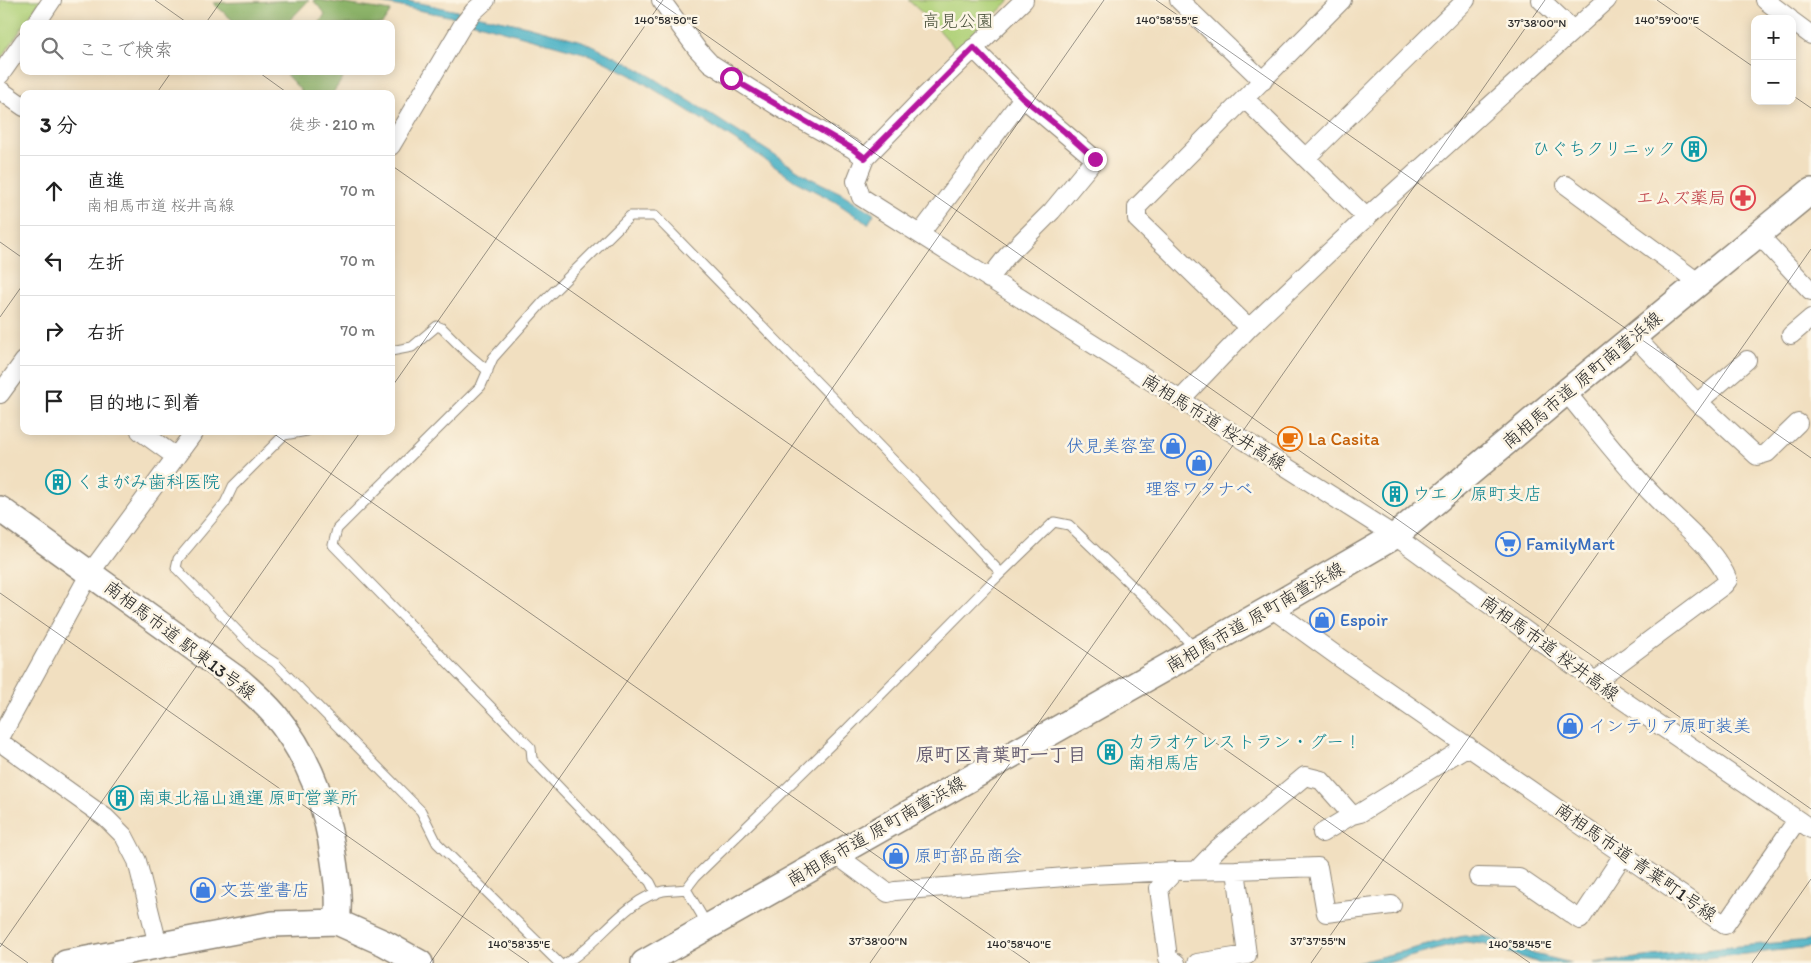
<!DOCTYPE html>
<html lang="ja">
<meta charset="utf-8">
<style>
body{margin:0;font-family:Itim,"Klee One",sans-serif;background:#f2f2f2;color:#222}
.controls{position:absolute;right:15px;top:15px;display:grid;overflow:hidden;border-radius:10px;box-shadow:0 2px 12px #0003}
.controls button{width:45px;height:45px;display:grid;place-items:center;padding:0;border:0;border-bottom:1px solid #e0e0e0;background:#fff;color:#222;font:25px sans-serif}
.stop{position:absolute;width:15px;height:15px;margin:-11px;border:4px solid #b5179e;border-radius:50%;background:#fff}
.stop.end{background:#b5179e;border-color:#fff;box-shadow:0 1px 5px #0008}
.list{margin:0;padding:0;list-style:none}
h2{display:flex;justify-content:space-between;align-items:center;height:65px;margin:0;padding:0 20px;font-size:21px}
h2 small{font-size:16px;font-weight:400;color:#767676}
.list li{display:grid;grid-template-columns:32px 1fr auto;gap:15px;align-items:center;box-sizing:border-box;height:70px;padding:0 20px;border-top:1px solid #e0e0e0}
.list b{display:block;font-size:19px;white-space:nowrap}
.list p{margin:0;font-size:16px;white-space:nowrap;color:#767676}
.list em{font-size:16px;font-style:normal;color:#767676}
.icon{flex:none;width:28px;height:28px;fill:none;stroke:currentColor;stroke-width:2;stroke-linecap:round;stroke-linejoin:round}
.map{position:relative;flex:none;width:1811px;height:963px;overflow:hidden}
.search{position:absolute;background:#fff;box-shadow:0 2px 12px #0003;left:20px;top:20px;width:375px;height:55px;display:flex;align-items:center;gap:12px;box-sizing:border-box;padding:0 18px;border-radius:10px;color:#767676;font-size:19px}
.panel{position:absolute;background:#fff;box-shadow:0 2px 12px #0003;left:20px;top:90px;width:375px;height:345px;border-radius:10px}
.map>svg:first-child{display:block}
.green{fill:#b0d179;stroke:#6e7e52}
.forest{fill:#8cb369;stroke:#5c6f4a}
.water{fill:#47b0c5;stroke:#396e78}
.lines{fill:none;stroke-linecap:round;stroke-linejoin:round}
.lane-casing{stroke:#8e8576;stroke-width:11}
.street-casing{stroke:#8e8576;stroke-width:20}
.secondary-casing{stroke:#8e8576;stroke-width:28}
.lane{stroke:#fff;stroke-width:9}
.street{stroke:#fff;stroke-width:18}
.secondary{stroke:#fff;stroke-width:25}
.route{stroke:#b5179e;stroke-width:6}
.ticks{fill:none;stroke:#2b2b2b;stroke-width:1;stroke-opacity:0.45}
.labels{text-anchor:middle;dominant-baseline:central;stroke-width:5;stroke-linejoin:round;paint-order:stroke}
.park-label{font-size:18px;fill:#4c543e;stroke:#fcf5e5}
.culture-label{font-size:18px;fill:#0d838f;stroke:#fcf5e5;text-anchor:start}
.health-label{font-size:18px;fill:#be3a42;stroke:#fcf5e5;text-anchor:end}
.street-label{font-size:18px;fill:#2b2b2b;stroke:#fcf5e5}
.food-label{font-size:18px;fill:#c56008;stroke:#fcf5e5;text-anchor:start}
.shop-label{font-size:18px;fill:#366cbe;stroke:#fcf5e5;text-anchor:start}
.neighbourhood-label{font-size:19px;font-weight:bold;fill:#635b70;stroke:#fcf5e5}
.ticks-label{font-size:12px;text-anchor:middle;fill:#2b2b2b;stroke:#fcf5e5;stroke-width:5;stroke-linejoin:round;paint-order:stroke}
</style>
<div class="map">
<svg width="1811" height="963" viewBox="0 0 1811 963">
<rect width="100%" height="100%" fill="#fcf5e5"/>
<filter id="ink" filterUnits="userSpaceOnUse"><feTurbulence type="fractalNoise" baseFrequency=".02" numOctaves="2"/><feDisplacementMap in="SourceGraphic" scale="10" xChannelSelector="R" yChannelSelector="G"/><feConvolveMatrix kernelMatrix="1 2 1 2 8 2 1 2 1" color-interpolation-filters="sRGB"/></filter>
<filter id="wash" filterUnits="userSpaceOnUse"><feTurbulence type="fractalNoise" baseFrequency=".0096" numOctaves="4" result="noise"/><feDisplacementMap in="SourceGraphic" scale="20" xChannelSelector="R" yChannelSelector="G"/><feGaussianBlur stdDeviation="1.12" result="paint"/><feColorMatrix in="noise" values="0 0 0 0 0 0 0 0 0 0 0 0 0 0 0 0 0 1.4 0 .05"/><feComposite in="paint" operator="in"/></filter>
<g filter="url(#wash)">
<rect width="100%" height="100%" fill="#f1dfc0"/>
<path class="green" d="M0 0H41L0 60Z
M908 0H1010L958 51 931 21Z"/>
<path class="forest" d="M309 0 286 24H237L213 3Z
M313 0H318L391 11 382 24H319L325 14Z
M283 71H348L332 94H304Z"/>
<path class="water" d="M366 0H401L425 4 527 26 582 41 628 63 654 78 810 178 841 193 874 214 868 224 834 201 795 181 754 152 631 75 591 55 453 17Z
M1463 936H1486L1534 954 1572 963H1539L1483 944 1465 942 1387 963H1356Z
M1811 940V947L1662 963H1594L1739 946Z"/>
</g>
<g filter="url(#ink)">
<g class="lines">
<defs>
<path id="lane" d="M391 351 412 347 437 326 442 328 469 355 488 371
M307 431 284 435 233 486 225 503 178 559 176 568 257 651 275 663 421 811 437 843 559 963
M656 894 650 882 532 759 531 748 333 545 337 529 481 386 493 358 543 302 630 216H655L931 499 1001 573
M708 926 686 889 696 876 845 731 992 582 1054 522 1069 525 1176 628 1195 649
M566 963C598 944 627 898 663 891 670 890 679 890 686 889"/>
<path id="street" d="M661 0 697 49 710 63 782 109 853 149 865 158 856 181 861 197 1395 536 1595 681 1811 829
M1179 0 1263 81
M1541 0 1573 30
M1765 0 1790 19
M1792 21 1811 35
M36 24 52 0
M973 48 1023 98 1095 159 1052 211 1007 256 989 279
M0 75 24 41
M0 90 24 107
M1245 99 1367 218
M391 146 462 26 474 11 486 0
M865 158 924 97 1024 0
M1306 158 1466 0
M1566 185 1699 283
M920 234 1023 98
M1759 235 1811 291
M1249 328 1137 219V207L1342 0
M1791 335 1811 318
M1634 336 1697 403 1706 409 1757 456 1767 453 1798 423
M1566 392C1595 427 1623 465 1655 497 1677 520 1716 550 1728 580L1724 585 1595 681
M0 394 24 361
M1180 400 1249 328 1357 226 1607 0
M1697 403 1747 360
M140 431 176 457
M1271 608 1340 658 1725 925 1797 820
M0 738 90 573 195 431
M0 742 106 818 124 836 137 861 158 945
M1322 833 1352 815
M835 854 888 893 895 891 1090 875 1175 871
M1236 870 1318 867 1326 913 1392 905
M1196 871 1217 849 1305 776 1321 780 1352 815 1360 813 1468 746
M1478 877 1519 878 1580 920 1623 855
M1176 963 1168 958 1159 888 1175 871 1236 870 1247 955 1197 963"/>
<path id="secondary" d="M0 509 241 682C252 692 264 702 274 714 310 757 327 806 334 861 337 882 340 901 337 922
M66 963 273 924 337 922 384 943 420 963
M644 963 1271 608 1395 536 1566 392 1811 191"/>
</defs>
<use href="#lane" class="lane-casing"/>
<use href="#street" class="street-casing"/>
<use href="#secondary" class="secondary-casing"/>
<use href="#lane" class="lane"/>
<use href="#street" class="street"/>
<use href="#secondary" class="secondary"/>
</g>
</g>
<g class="lines" filter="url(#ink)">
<path class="route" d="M731 78 853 149 865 158 974 48 1023 98 1065 132 1095 159"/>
</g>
<path class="ticks" d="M155 0 189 24M656 0 1811 809M1156 0 1811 458M1657 0 1755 68M205 24 222 0M257 71 289 94M156 94 172 71M1792 95 1811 108M391 165 1530 963M0 242 24 259M0 317 24 283M391 388 663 0M270 431 1030 963M0 593 529 963M0 943 28 963M0 947 361 431M430 963 1104 0M870 963 1545 0M1311 963 1811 249M1752 963 1811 879"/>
<defs>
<symbol id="building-ring" viewBox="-11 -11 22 22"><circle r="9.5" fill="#fcf5e5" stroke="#0f9aa8" stroke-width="1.5"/><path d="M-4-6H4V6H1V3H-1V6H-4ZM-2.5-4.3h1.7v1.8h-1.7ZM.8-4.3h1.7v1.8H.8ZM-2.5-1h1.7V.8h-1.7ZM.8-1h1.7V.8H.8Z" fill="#0f9aa8"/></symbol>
<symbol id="pharmacy-ring" viewBox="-11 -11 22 22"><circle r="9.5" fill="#fcf5e5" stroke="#e0444e" stroke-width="1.5"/><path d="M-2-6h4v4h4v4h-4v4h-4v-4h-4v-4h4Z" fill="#e0444e"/></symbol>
<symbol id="cafe-ring" viewBox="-11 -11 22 22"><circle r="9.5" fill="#fcf5e5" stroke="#e8710a" stroke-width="1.5"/><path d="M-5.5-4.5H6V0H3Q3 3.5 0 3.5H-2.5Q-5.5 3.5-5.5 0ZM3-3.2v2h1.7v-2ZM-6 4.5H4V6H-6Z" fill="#e8710a"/></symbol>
<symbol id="shop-ring" viewBox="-11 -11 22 22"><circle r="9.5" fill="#fcf5e5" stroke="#3f7fe0" stroke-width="1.5"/><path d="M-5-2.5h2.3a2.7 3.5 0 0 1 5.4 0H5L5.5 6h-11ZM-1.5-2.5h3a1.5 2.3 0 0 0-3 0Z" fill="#3f7fe0"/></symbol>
<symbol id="supermarket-ring" viewBox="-11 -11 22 22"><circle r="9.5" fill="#fcf5e5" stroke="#3f7fe0" stroke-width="1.5"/><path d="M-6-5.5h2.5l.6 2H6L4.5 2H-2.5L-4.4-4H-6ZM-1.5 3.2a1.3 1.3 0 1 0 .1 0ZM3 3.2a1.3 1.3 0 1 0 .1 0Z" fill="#3f7fe0"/></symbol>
</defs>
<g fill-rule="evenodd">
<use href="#building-ring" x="1680" y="135" width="28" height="28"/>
<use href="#pharmacy-ring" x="1729" y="184" width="28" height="28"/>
<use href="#cafe-ring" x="1276" y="425" width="28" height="28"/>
<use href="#shop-ring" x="1159" y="432" width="28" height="28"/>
<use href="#shop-ring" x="1185" y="449" width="28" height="28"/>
<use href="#building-ring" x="44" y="468" width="28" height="28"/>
<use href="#building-ring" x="1381" y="480" width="28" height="28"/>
<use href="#supermarket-ring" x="1494" y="530" width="28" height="28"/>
<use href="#shop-ring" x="1308" y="606" width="28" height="28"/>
<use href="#shop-ring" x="1556" y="712" width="28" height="28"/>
<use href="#building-ring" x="1096" y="738" width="28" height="28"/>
<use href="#building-ring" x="107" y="784" width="28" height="28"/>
<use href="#shop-ring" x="882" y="842" width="28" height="28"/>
<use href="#shop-ring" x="189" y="876" width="28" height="28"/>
</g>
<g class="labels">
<g class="park-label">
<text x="958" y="21">高見公園</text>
</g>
<g class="culture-label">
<text x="1676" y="149" text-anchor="end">ひぐちクリニック</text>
<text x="76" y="482">くまがみ歯科医院</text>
<text x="1412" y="494">ウエノ 原町支店</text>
<text x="1128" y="742">カラオケレストラン・グー！<tspan x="1128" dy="21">南相馬店</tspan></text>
<text x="138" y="798">南東北福山通運 原町営業所</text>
</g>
<g class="health-label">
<text x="1726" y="198">エムズ薬局</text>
</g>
<g class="street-label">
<text transform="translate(1582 380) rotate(-40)">南相馬市道 原町南萱浜線</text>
<text transform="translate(1214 422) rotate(32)">南相馬市道 桜井高線</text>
<text transform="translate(1255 617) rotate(-30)">南相馬市道 原町南萱浜線</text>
<text transform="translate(180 640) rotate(37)">南相馬市道 駅東13号線</text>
<text transform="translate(1550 648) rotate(36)">南相馬市道 桜井高線</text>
<text transform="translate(876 831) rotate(-30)">南相馬市道 原町南萱浜線</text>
<text transform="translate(1636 862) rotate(35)">南相馬市道 青葉町1号線</text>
</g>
<g class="food-label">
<text x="1308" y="439">La Casita</text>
</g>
<g class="shop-label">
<text x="1156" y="446" text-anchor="end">伏見美容室</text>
<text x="1199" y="489" text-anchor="middle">理容ワタナベ</text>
<text x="1526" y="544">FamilyMart</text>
<text x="1340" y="620">Espoir</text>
<text x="1588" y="726">インテリア原町装美</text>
<text x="914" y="856">原町部品商会</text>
<text x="220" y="890">文芸堂書店</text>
</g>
<g class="neighbourhood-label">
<text x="1001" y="754">原町区青葉町一丁目</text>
</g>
</g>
<g class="ticks-label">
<text x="1667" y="24">140°59'00"E</text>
<text x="1167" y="24">140°58'55"E</text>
<text x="666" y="24">140°58'50"E</text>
<text x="1537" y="27">37°38'00"N</text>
<text x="878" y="945">37°38'00"N</text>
<text x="1318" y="945">37°37'55"N</text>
<text x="519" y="948">140°58'35"E</text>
<text x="1019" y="948">140°58'40"E</text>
<text x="1520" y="948">140°58'45"E</text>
</g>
</svg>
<div class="controls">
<button>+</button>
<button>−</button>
</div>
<div class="stop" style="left:731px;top:78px"></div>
<div class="stop end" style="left:1095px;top:159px"></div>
<div class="search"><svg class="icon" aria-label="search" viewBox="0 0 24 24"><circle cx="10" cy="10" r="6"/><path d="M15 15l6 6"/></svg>ここで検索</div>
<section class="panel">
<h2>3 分<small>徒歩 · 210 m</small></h2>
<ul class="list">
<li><svg class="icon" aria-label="ahead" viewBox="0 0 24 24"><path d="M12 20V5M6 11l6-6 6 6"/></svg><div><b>直進</b><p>南相馬市道 桜井高線</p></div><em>70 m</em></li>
<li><svg class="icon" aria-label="left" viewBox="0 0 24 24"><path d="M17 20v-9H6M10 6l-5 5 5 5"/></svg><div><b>左折</b></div><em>70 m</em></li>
<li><svg class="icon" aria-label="right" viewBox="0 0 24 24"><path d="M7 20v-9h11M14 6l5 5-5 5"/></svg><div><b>右折</b></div><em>70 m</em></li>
<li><svg class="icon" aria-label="arrive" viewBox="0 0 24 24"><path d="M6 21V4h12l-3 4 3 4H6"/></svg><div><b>目的地に到着</b></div></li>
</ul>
</section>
</div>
